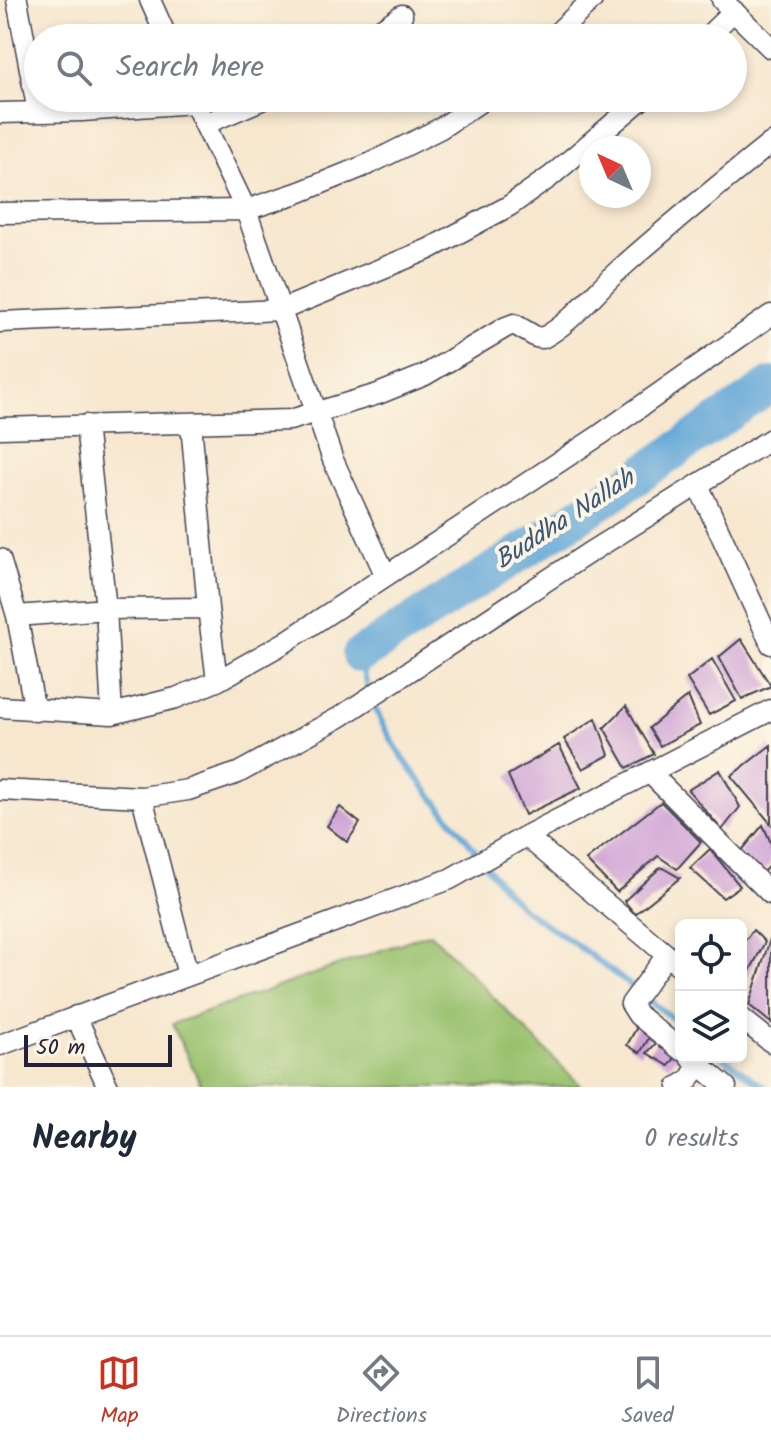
<!DOCTYPE html>
<style>
body{margin:0;font-family:Kalam,sans-serif;background:#f6f6f7;color:#1f2937}
.controls{position:absolute;right:24px;bottom:24px;display:grid;overflow:hidden;border-radius:12px;box-shadow:0 4px 12px #0003}
.controls button{width:72px;height:72px;display:grid;place-items:center;padding:0;border:0;border-bottom:2px solid #e0e1e3;background:#fff;color:#1f2937;font:40px sans-serif}
.compass{position:absolute;left:579px;top:136px;width:72px;height:72px;border-radius:50%;background:#fff;box-shadow:0 4px 12px #0003;rotate:316deg}
.scale{position:absolute;left:24px;bottom:20px;width:148px;box-sizing:border-box;padding-left:8px;border:4px solid #22223b;border-top:0;font-size:22px;line-height:28px;white-space:nowrap;color:#22223b;-webkit-text-stroke:6px #fcf5e5;paint-order:stroke}
.list{margin:0;padding:0;list-style:none}
h2{display:flex;justify-content:space-between;align-items:center;height:104px;margin:0;padding:0 32px;font-size:34px}
h2 small{font-size:26px;font-weight:400;color:#747a83}
.icon{flex:none;width:44px;height:44px;fill:none;stroke:currentColor;stroke-width:2;stroke-linecap:round;stroke-linejoin:round}
.map{position:relative;flex:none;width:771px;height:1087px;overflow:hidden}
.search{position:absolute;background:#fff;box-shadow:0 4px 12px #0003;left:24px;right:24px;top:24px;height:88px;display:flex;align-items:center;gap:20px;box-sizing:border-box;padding:0 28px;border-radius:44px;color:#747a83;font-size:30px}
.sheet{height:248px;background:#fff}
nav{display:flex;justify-content:space-around;align-items:center;box-sizing:border-box;height:112px;border-top:2px solid #e0e1e3;background:#fff;font-size:22px;color:#747a83}
nav a{display:grid;justify-items:center;gap:4px}
nav .on{color:#c8321e}
.map>svg:first-child{display:block}
.green{fill:#98c16d;stroke:#5d7254;stroke-width:2}
.lines{fill:none;stroke-linecap:round;stroke-linejoin:round}
.stream{stroke:#63a7d8;stroke-width:6}
.river{stroke:#63a7d8;stroke-width:36}
.building{fill:#cb9bd6}
.minor-casing{stroke:#424051;stroke-width:23}
.minor{stroke:#fff;stroke-width:20}
.labels{text-anchor:middle;dominant-baseline:central;stroke-width:8;stroke-linejoin:round;paint-order:stroke}
.water-label{font-size:26px;font-style:italic;fill:#3c577a;stroke:#fcf5e5}
</style>
<div class="map">
<svg width="771" height="1087" viewBox="0 0 771 1087">
<rect width="100%" height="100%" fill="#fcf5e5"/>
<filter id="ink" filterUnits="userSpaceOnUse"><feTurbulence type="fractalNoise" baseFrequency=".0125" numOctaves="2"/><feDisplacementMap in="SourceGraphic" scale="16" xChannelSelector="R" yChannelSelector="G"/><feConvolveMatrix kernelMatrix="1 2 1 2 8 2 1 2 1" color-interpolation-filters="sRGB"/></filter>
<filter id="wash" filterUnits="userSpaceOnUse"><feTurbulence type="fractalNoise" baseFrequency=".006" numOctaves="4" result="noise"/><feDisplacementMap in="SourceGraphic" scale="32" xChannelSelector="R" yChannelSelector="G"/><feGaussianBlur stdDeviation="1.8" result="paint"/><feColorMatrix in="noise" values="0 0 0 0 0 0 0 0 0 0 0 0 0 0 0 0 0 1.4 0 .05"/><feComposite in="paint" operator="in"/></filter>
<g filter="url(#wash)">
<rect width="100%" height="100%" fill="#f7e7cf"/>
<path class="green" d="M430 933 582 1087H202L172 1024Z"/>
<g class="lines">
<path class="stream" d="M360 655C373 733 418 778 465 837 484 862 500 888 523 908 539 921 557 931 574 943 610 970 646 997 681 1025
M723 1057 764 1087"/>
<path class="river" d="M360 655 602 501 771 385"/>
</g>
<g id="blocks">
<path class="building" d="M741 639 771 686 742 699 719 657Z
M712 659 736 701 709 715 687 679Z
M688 696 700 725 660 746 649 728Z
M626 706 654 754 627 768 604 728Z
M596 718 609 755 583 769 564 739Z
M559 745 581 788 525 815 508 775Z
M771 745V824L731 776Z
M720 770 740 807 722 830 688 790Z
M661 802 701 842 677 869 658 856 617 892 586 860Z
M340 807 360 823 347 842 327 826Z
M763 825 771 843V863L760 876 739 854Z
M710 849 740 886 723 898 690 868Z
M661 867 680 878 635 914 624 901Z
M753 930 765 942 741 988V946Z
M770 939 771 940V1023L749 1005Z
M637 1027 650 1036 640 1053 627 1045Z
M657 1042 677 1055 669 1066 647 1053Z"/>
</g>
</g>
<g filter="url(#ink)">
<use href="#blocks" fill-opacity="0" stroke="#424051" stroke-width="2"/>
<g class="lines">
<defs>
<path id="minor" d="M17 0 38 112
M150 0 167 38
M722 0 771 48
M368 38 402 15
M552 38 592 0
M706 38 734 11
M192 98 246 210 333 460 385 574
M0 113 82 111 194 103
M205 124 266 98
M0 213 246 210 300 192 369 164 441 128 486 98
M0 322 281 310 429 249 509 206 550 177 643 98
M191 424 208 608
M86 425 106 609 112 714
M0 428 290 420 378 394 425 375 506 327 514 324 536 337 543 338C574 321 594 292 620 269 669 225 720 184 771 143
M699 487 771 644
M0 559 17 616 35 711
M17 616 106 609 208 608 217 681
M0 707 112 714 176 698 217 681 284 643 600 435 771 315
M651 774 771 894
M0 790 142 797 188 790 238 773 340 717 587 554 771 439
M142 797 188 975
M526 836 681 967
M667 955 631 1004 638 1015 681 1050
M76 1016 108 1087
M741 1018 771 1042
M0 1045 450 879 526 836 771 710
M690 1057 726 1087
M678 1087 689 1080 699 1064"/>
</defs>
<use href="#minor" class="minor-casing"/>
<use href="#minor" class="minor"/>
</g>
</g>
<g class="labels">
<g class="water-label">
<text transform="translate(565 520) rotate(-33)">Buddha Nallah</text>
</g>
</g>
</svg>
<div class="controls">
<button><svg class="icon" aria-label="locate" viewBox="0 0 24 24"><circle cx="12" cy="12" r="6"/><path d="M12 2v4M12 18v4M2 12h4M18 12h4"/></svg></button>
<button><svg class="icon" aria-label="layers" viewBox="0 0 24 24"><path d="M12 4l9 5-9 5-9-5zM3 14l9 5 9-5"/></svg></button>
</div>
<svg class="compass" viewBox="-18 -18 36 36"><path d="M0-13l5 13h-10z" fill="#e53935"/><path d="M0 13l5-13h-10z" fill="#747a83"/></svg>
<div class="scale">50 m</div>
<div class="search"><svg class="icon" aria-label="search" viewBox="0 0 24 24"><circle cx="10" cy="10" r="6"/><path d="M15 15l6 6"/></svg>Search here</div>
</div>
<section class="sheet">
<h2>Nearby<small>0 results</small></h2>
<ul class="list">
</ul>
</section>
<nav>
<a class="on"><svg class="icon" aria-label="map" viewBox="0 0 24 24"><path d="M3 6l6-2 6 2 6-2v14l-6 2-6-2-6 2zM9 4v14M15 6v14"/></svg>Map</a>
<a><svg class="icon" aria-label="directions" viewBox="0 0 24 24"><path d="M12 3l9 9-9 9-9-9zM9 14v-3h6M13 9l2 2-2 2"/></svg>Directions</a>
<a><svg class="icon" aria-label="saved" viewBox="0 0 24 24"><path d="M7 4h10v16l-5-4-5 4z"/></svg>Saved</a>
</nav>
